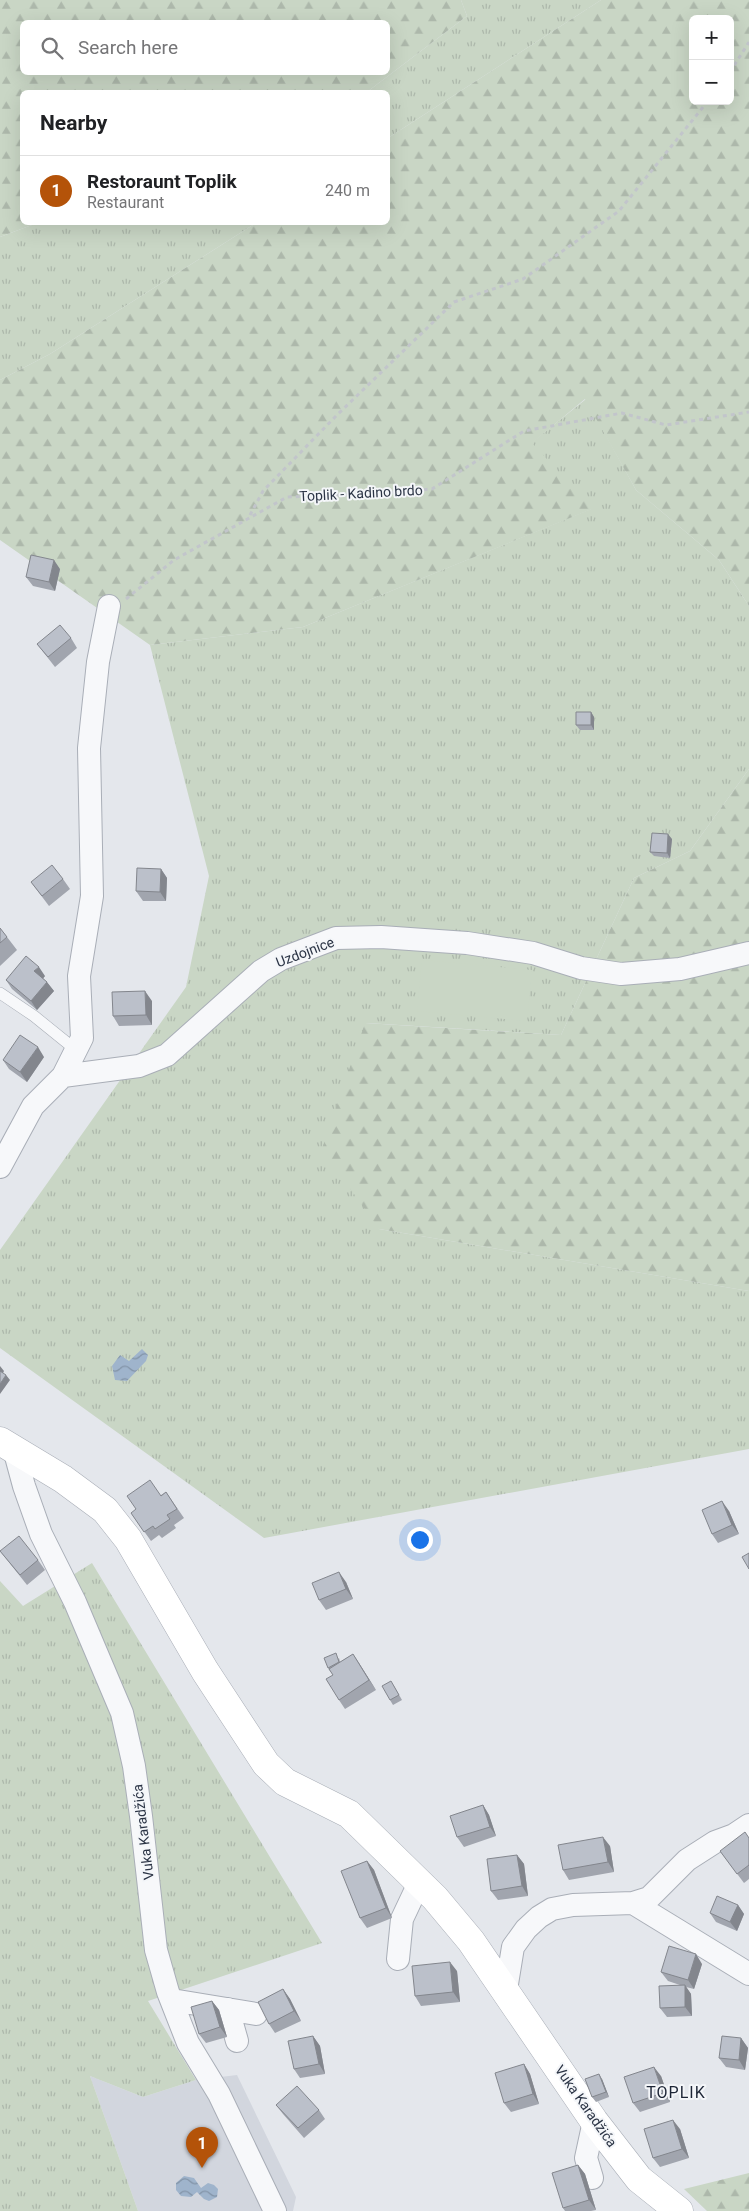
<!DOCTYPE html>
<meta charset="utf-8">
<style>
body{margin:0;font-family:Roboto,sans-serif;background:#f2f2f2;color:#202124}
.controls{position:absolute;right:15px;top:15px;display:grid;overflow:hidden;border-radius:8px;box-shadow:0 5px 20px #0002}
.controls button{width:45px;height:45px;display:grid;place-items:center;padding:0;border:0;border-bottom:1px solid #e0e0e0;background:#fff;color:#202124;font:25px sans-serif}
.you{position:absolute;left:419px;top:1539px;width:18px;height:18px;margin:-12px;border:4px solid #fff;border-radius:50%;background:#1a73e8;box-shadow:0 0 0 8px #1a73e833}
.badge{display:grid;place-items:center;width:32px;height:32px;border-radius:50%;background:#b45309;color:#fff;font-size:16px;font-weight:700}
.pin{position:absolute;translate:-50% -41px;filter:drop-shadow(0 1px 2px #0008)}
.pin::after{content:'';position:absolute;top:26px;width:18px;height:15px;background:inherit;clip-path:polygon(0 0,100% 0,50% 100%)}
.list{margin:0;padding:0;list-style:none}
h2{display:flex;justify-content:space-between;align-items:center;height:65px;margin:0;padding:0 20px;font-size:21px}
h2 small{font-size:16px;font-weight:400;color:#757577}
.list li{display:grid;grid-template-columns:32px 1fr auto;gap:15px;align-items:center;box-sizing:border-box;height:70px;padding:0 20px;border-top:1px solid #e0e0e0}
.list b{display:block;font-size:19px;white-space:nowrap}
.list p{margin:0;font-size:16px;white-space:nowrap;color:#757577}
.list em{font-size:16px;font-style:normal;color:#757577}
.icon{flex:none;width:28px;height:28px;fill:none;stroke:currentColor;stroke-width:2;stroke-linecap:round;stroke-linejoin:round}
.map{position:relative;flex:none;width:749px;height:2211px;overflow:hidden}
.search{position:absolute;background:#fff;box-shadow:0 5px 20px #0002;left:20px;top:20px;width:370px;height:55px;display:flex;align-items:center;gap:12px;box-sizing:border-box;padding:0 18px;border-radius:8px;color:#757577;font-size:19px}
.panel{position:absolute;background:#fff;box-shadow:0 5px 20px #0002;left:20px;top:90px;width:370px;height:135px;border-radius:8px}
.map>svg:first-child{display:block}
.built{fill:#d2d6de}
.grass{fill:url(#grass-tufts)}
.forest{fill:url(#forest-firs);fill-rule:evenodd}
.green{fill:#c9d6c5}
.water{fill:url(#water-waves)}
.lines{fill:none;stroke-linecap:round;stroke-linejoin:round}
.lane-casing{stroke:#a9aeb7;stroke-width:12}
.street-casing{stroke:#a9aeb7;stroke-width:24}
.secondary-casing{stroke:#a9aeb7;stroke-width:29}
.path{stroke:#c2c5cb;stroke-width:3;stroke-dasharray:4 4;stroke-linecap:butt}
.lane{stroke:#f7f8fa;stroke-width:11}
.street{stroke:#f7f8fa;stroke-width:22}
.secondary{stroke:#fff;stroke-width:28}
.wall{fill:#a1a5ae}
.shaded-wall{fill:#83868d}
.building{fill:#bbc0ca;stroke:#83868d}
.labels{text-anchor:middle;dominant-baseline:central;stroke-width:4;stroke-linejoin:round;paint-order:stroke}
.street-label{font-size:14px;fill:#2b3445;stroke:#f4f6f9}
.quarter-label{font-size:16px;letter-spacing:1px;fill:#1d2536;stroke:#f4f6f9}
</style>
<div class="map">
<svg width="749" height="2211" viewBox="0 0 749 2211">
<defs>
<pattern id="grass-tufts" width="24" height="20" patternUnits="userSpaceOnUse" patternTransform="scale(1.25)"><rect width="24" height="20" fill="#c9d6c5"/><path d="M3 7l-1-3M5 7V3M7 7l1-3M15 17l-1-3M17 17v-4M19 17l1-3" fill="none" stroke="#adb8ab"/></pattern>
<pattern id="forest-firs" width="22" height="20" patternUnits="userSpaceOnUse" patternTransform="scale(1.25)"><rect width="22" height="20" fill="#c9d6c5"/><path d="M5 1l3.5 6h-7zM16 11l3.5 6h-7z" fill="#adb8ab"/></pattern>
<pattern id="water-waves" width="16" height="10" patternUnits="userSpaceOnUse" patternTransform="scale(1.25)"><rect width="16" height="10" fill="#9fb4cc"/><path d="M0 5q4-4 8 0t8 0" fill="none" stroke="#8293a7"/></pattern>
</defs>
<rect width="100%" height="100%" fill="#e4e7ec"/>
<path class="built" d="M237 2075 296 2197 293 2211H138L90 2076 143 2097 196 2080Z"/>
<path class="grass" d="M461 0H601L388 138V92H367L467 16Z
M37 223H256L50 354 0 380V237Z
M586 399 636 490 719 560 749 606V769L690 851 634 878 561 1035 366 1023 379 1229 749 1291V1449L264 1538 0 1348V1250L186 987 209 876 150 645 303 627 591 509 531 443Z
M92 1563 322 1943 148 2001 196 2080 143 2097 90 2076 138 2211H0V1581L23 1606Z"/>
<path class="forest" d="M0 0H461L467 16 367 92H22V222L37 223 0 237ZM388 22V72H22V22Z
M601 0H749V606L719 560 636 490 585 399 532 443 592 509 303 627 150 645 0 540V380L50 354 256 223 388 222V138ZM693 19H730V101H693Z
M749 769V1291L379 1229 322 1149 365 1023 561 1035 634 878 690 851Z
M749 2173V2211H707L684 2189Z"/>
<path class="green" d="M422 960 532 970 527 1021 417 1011Z"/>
<path class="water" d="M142 1349 148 1355 146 1361 127 1381 115 1380 112 1366 120 1355 129 1361Z
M184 2176 194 2178 201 2188 208 2183 214 2185 218 2189 217 2197 209 2201 204 2199 197 2192 191 2197 181 2196 176 2190V2183Z"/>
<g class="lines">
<defs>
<path id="lane" d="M0 993 34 1016 76 1050"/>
<path id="street" d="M63 1076 82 1038 79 976 92 896 89 748 98 662 109 606
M0 1167 33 1106 63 1076 139 1066 167 1055 261 971 281 959 336 938 381 937 467 943 533 953 581 968 621 974 680 969 749 953
M14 1449 24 1486 41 1534 75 1602 122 1713 134 1766 141 1816 156 1950 168 1992 188 2043 219 2094 275 2211
M633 1903 749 1974
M398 1959 402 1919 419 1883
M506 1990 513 1947 526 1929 539 1917 552 1909 573 1905 633 1903 649 1898 687 1860 715 1842 734 1835 749 1825
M172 2000 256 2014
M228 2009 237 2041
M592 2178 586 2158 594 2121"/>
<path id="secondary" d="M0 1441 63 1479 105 1510 128 1539 205 1671 266 1764 285 1782 349 1814 435 1898 471 1941 594 2121 639 2179 679 2211"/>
</defs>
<use href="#lane" class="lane-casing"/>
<use href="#street" class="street-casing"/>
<use href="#secondary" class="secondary-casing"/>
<path class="path" d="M730 72 749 42
M250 515 263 491 336 416 454 302 523 279 619 211 708 101
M126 599 174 560 287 497 369 494 432 489 524 431 622 413 666 425 749 412"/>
<use href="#lane" class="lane"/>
<use href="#street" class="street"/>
<use href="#secondary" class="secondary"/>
</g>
<path class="wall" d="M60 569 55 591 33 586 26 577Z
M71 638 77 648 55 667 37 644Z
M591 712 594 717V730H580L576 725Z
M672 839 670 858 654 856 650 852Z
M161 869 167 878 166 901H143L136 891Z
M63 879 70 889 49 906 31 882Z
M0 928 7 937 17 950 0 966Z
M45 976 43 978 54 991 37 1010 12 989 6 980Z
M152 1001V1025L119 1026 113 1016Z
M44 1057 27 1082 9 1069 3 1060Z
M166 1492 184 1518 174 1525 176 1528 162 1538 159 1535 151 1541 131 1513Z
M729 1511 739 1534 718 1543 712 1534Z
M0 1551 38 1560 45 1570 27 1585Z
M346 1582 353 1599 326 1610 319 1600Z
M353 1654 376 1690 345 1709 339 1700 333 1675 328 1668 339 1658 340 1662Z
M394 1686 402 1700 393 1705 390 1700Z
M483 1805 489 1815 496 1836 464 1847 457 1837Z
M749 1838V1879L744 1883 720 1851Z
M610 1846 614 1872 569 1880 563 1870Z
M517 1855 524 1864 528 1896 498 1900 491 1891Z
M367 1861 374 1870 392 1918 367 1928 360 1918Z
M738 1905 744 1914 737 1931 716 1922 710 1913Z
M702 1964 694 1989 686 1987 691 1994 692 2016 667 2017 660 2008 680 1985 668 1981 661 1972Z
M457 1971 460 2002 421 2006 415 1996Z
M283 1989 290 1999 301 2021 275 2033 269 2024Z
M212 2001 219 2010 227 2037 206 2043 199 2034Z
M313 2036 320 2046 325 2074 300 2078 294 2069Z
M741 2038 748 2048 745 2070 726 2067 719 2058Z
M524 2064 530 2074 539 2104 511 2112 504 2103Z
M661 2076 670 2102 640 2112 633 2103Z
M602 2079 609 2097 596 2102 592 2097Z
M276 2105 319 2110 325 2119 304 2138 283 2114Z
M680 2129 689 2158 660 2167 653 2158Z
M578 2165 585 2174 596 2210 591 2211H565L563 2208Z"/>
<path class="shaded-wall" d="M54 560 60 569 55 591 49 582Z
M591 712 594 717V730L591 725Z
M668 834 672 839 670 858 667 853Z
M161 869 167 878 166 901 160 892Z
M39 967 45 976 41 981 34 971Z
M47 982 54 991 37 1010 31 1001Z
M145 991 152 1001V1025L146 1015Z
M38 1047 44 1057 27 1082 20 1072Z
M0 1366 4 1371 2 1375 0 1372Z
M6 1375 10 1380 0 1394V1384Z
M722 1501 729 1511 739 1534 732 1525Z
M339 1572 346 1582 353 1599 346 1589Z
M353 1654 359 1663 376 1690 369 1680Z
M483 1805 489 1815 496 1836 490 1827Z
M603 1837 610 1846 614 1872 608 1862Z
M517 1855 524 1864 528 1896 522 1886Z
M367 1861 374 1870 392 1918 386 1908Z
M738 1905 744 1914 737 1931 730 1922Z
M696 1954 702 1964 694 1989 688 1980Z
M450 1962 457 1971 460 2002 453 1992Z
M685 1985 691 1994 692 2016 685 2007Z
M283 1989 290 1999 301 2021 294 2011Z
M212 2001 219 2010 227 2037 220 2027Z
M313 2036 320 2046 325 2074 319 2064Z
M741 2038 748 2048 745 2070 739 2060Z
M524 2064 530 2074 539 2104 533 2094Z
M654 2067 661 2076 670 2102 663 2093Z
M599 2074 602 2079 609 2097 606 2092Z
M673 2120 680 2129 689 2158 682 2149Z
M578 2165 585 2174 596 2210 589 2200Z"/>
<path class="building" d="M31 555 54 560 49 582 26 577Z
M60 625 71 638 48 657 37 644Z
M576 712H591V725H576Z
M652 833 668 834 667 853 650 852Z
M52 865 63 879 42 896 31 882Z
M137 868 161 869 160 892 136 891Z
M0 928 7 937 0 943Z
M26 956 39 967 34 971 47 982 31 1001 6 980Z
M145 991 146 1015 113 1016 112 992Z
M20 1035 38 1047 20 1072 3 1060Z
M0 1371 6 1375 0 1384Z
M150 1480 161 1496 166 1492 177 1509 167 1515 170 1519 155 1529 153 1526 144 1532 131 1513 136 1509 127 1496Z
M722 1501 732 1525 712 1534 702 1510Z
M19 1536 38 1560 20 1575 0 1551Z
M749 1553V1569L742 1557Z
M339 1572 346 1589 319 1600 312 1583Z
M336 1653 339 1662 328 1668 324 1658Z
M353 1654 369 1680 339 1700 326 1679 333 1675 329 1669Z
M391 1681 399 1695 390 1700 382 1686Z
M483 1805 490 1827 457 1837 450 1816Z
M745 1832 749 1838V1865L737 1874 720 1851Z
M603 1837 608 1862 563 1870 558 1845Z
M517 1855 522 1886 491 1891 487 1859Z
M367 1861 386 1908 360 1918 341 1871Z
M717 1896 738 1905 730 1922 710 1913Z
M669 1946 696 1954 688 1980 661 1972Z
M450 1962 453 1992 415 1996 412 1966Z
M685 1985V2007L660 2008 659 1986Z
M283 1989 294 2011 269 2024 258 2002Z
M212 2001 220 2027 199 2034 191 2007Z
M313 2036 319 2064 294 2069 288 2041Z
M722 2036 741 2038 739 2060 719 2058Z
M524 2064 533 2094 504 2103 495 2073Z
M654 2067 663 2093 633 2103 624 2077Z
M599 2074 606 2092 592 2097 585 2079Z
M297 2086 319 2110 298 2128 276 2105Z
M673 2120 682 2149 653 2158 644 2129Z
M578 2165 589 2200 563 2208 552 2173Z"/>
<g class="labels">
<g class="street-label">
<text transform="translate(361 493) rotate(-3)">Toplik - Kadino brdo</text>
<text transform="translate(305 952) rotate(-21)">Uzdojnice</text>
<text transform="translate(143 1832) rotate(-97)">Vuka Karadžića</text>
<text transform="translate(586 2106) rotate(55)">Vuka Karadžića</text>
</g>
<g class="quarter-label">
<text x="676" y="2092">TOPLIK</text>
</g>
</g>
</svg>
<div class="controls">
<button>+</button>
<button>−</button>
</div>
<div class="you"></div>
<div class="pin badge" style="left:202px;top:2168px">1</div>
<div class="search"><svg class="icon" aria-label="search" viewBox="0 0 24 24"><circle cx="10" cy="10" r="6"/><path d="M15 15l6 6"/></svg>Search here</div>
<section class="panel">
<h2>Nearby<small></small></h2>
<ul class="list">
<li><span class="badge">1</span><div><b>Restoraunt Toplik</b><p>Restaurant</p></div><em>240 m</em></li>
</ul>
</section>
</div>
